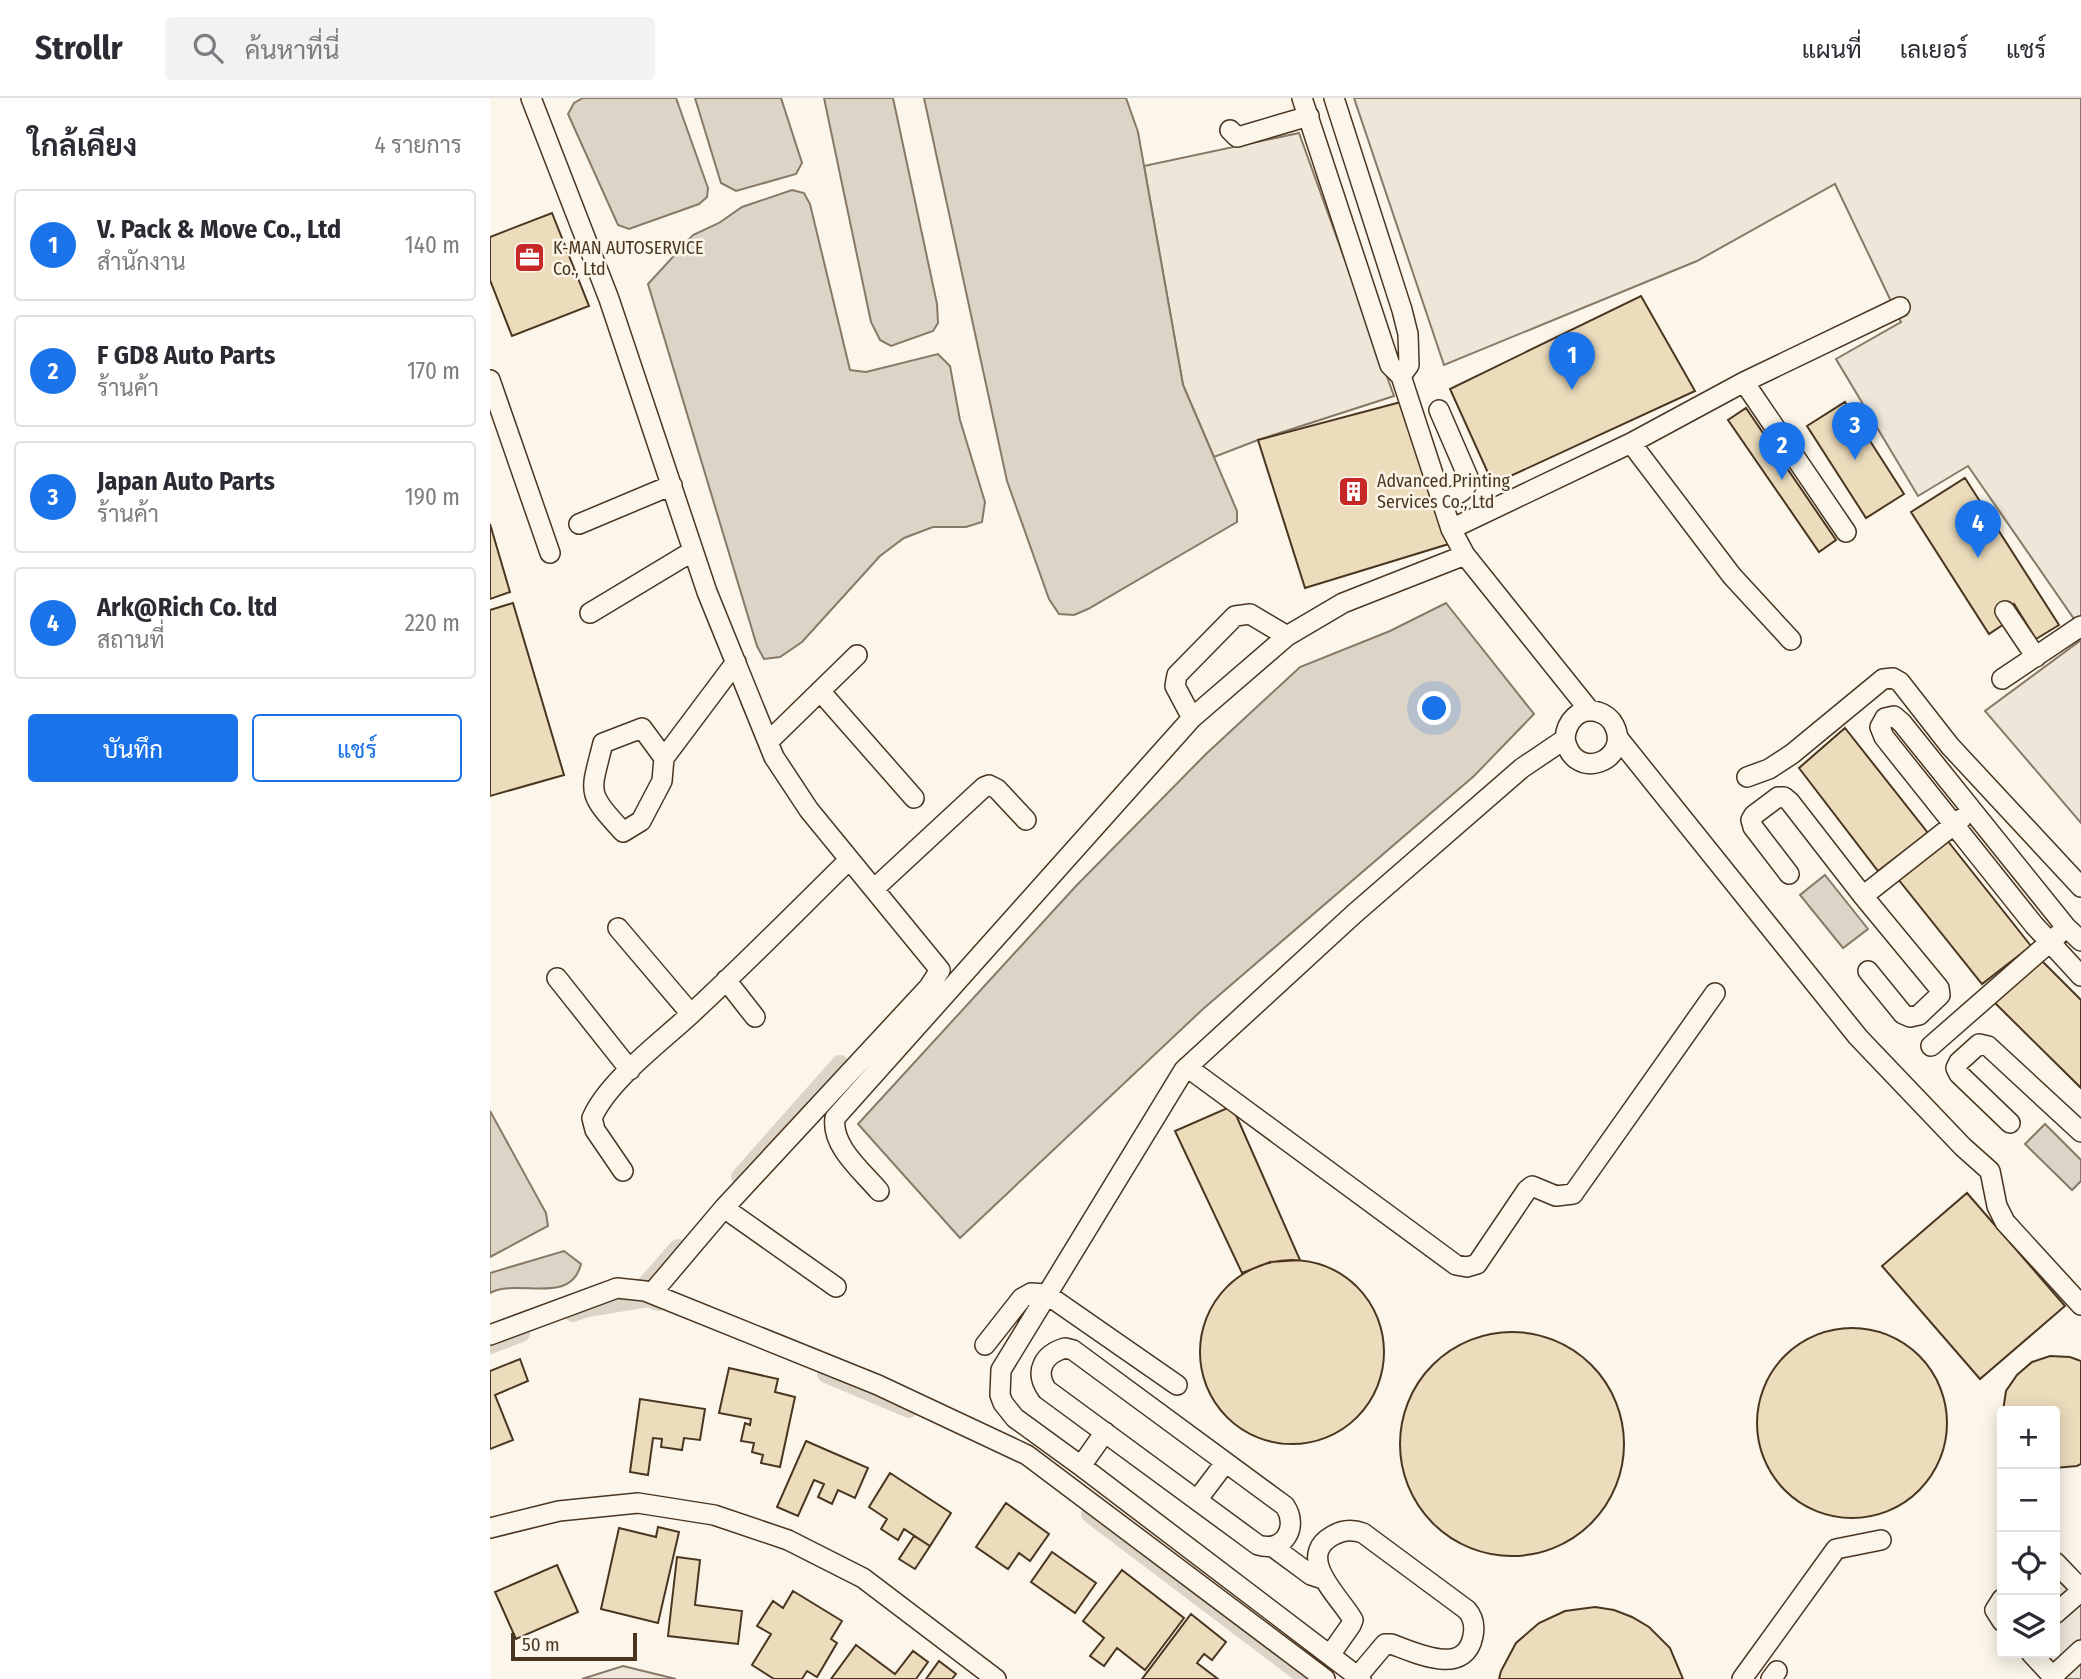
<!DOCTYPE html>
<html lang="th">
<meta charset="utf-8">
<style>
body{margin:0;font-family:"Fira Sans Condensed",Sarabun,sans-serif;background:#f2f2f3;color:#2b2b33}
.controls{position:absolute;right:21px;bottom:21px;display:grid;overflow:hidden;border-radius:7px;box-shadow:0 4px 18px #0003}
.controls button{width:63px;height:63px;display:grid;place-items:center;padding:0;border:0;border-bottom:2px solid #e1e1e2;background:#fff;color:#2b2b33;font:35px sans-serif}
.scale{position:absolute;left:21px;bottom:18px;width:126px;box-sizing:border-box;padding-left:7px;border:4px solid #4a3520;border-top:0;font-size:19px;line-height:24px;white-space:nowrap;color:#4a3520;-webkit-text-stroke:5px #fbf6e9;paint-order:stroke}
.you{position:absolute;left:945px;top:611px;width:24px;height:24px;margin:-18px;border:5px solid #fff;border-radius:50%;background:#1a73e8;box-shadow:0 0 0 10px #1a73e833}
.badge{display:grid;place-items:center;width:46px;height:46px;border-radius:50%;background:#1a73e8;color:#fff;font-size:23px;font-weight:700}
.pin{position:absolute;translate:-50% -58px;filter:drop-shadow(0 2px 4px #0008)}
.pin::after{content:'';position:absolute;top:37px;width:24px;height:21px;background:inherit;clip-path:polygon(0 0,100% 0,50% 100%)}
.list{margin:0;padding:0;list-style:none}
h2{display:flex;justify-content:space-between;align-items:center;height:91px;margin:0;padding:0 28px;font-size:30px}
h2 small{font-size:23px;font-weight:400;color:#7c7c81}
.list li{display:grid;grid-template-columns:46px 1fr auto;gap:21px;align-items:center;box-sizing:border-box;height:112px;margin:0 14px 14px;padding:0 14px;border:2px solid #e1e1e2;border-radius:7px}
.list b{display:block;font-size:26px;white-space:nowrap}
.list p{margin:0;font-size:23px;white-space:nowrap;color:#7c7c81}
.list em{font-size:23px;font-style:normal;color:#7c7c81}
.actions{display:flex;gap:14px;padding:21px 28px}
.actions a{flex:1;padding:16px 0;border:2px solid #1a73e8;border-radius:7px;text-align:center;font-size:24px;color:#1a73e8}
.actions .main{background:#1a73e8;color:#fff}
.icon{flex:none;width:38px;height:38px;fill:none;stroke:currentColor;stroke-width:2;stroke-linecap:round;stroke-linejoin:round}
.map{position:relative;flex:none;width:1591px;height:1581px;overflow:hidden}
header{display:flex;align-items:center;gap:42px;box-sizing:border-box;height:98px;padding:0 35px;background:#fff;border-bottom:2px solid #e1e1e2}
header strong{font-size:33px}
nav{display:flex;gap:38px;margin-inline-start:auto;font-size:24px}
.search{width:490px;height:63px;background:#f2f2f3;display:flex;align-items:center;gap:18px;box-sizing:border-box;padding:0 24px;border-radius:7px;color:#7c7c81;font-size:26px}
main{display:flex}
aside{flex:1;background:#fff}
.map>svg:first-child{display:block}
.green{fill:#ede6d9;stroke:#887966;stroke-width:2}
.parking{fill:#ede7d9;stroke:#887966;stroke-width:2}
.water{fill:#dcd4c6;stroke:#887966;stroke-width:2}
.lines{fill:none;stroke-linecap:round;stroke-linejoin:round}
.canal{stroke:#dcd4c6;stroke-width:18}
.building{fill:#ecdcbc;stroke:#4a3520;stroke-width:2}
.minor-casing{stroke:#4a3520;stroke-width:22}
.minor{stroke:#fbf6e9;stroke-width:19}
.labels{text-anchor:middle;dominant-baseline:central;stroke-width:5;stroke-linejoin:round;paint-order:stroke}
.poi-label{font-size:18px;fill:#4a3520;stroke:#fbf6e9;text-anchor:start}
</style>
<header>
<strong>Strollr</strong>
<div class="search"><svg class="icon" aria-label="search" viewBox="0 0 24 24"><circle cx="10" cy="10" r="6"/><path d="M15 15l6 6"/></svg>ค้นหาที่นี่</div>
<nav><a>แผนที่</a><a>เลเยอร์</a><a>แชร์</a></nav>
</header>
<main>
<aside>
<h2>ใกล้เคียง<small>4 รายการ</small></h2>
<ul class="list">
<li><span class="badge">1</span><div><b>V. Pack &amp; Move Co., Ltd</b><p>สำนักงาน</p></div><em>140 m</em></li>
<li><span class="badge">2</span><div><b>F GD8 Auto Parts</b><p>ร้านค้า</p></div><em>170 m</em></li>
<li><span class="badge">3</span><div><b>Japan Auto Parts</b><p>ร้านค้า</p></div><em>190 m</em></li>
<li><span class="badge">4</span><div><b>Ark@Rich Co. ltd</b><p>สถานที่</p></div><em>220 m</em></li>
</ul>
<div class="actions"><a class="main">บันทึก</a><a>แชร์</a></div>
</aside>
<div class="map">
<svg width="1591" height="1581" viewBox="0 0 1591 1581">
<rect width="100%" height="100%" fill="#fbf6e9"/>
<path class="green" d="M864 0H1591V531L1478 368 1428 398 1346 261 1411 224 1345 86 1207 163 954 267Z
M809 35 904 298 768 342 724 359 693 287 654 68Z
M1591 542V725L1495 613Z
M133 1568 186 1581H92Z"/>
<path class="parking" d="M1565 1452 1591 1481V1581H1556L1531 1555H1565Z"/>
<path class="water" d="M93 0H186L218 90 217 99 209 106 139 131 128 127 78 16 84 5Z
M205 0H291L312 65 306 76 246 93 231 85Z
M334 0H403L447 206 448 225 443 233 401 248 390 242 381 224Z
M434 0H636L648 34 693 287 747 413V424L598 511 584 517 569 516 559 501 517 383Z
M302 92 314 95 320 106 360 272 376 274 448 256 460 268 470 322 495 404 492 424 476 429H443L414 440 390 458 312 544 290 559 274 561 267 548 158 186 203 137 229 125 252 109Z
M956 505 1044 616 984 678 713 911 470 1140 368 1026 586 788 716 656 810 569 900 533Z
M1335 777 1378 831 1353 850 1310 797Z
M0 1013 56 1115 58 1128 0 1159Z
M1555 1026 1591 1062V1083L1582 1092 1535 1046Z
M74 1153 91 1166C81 1208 28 1180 0 1195V1175Z"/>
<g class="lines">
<path class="canal" d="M250 1079 350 966
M144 1200 188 1150
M83 1215 97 1210 158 1200 168 1204
M0 1247 31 1235
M336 1276 419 1311
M600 1416 818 1581"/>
</g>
<path class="building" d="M62 115 99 208 22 238 0 182V139Z
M1151 198 1205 293 1003 386 960 291Z
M911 304 962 445 815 490 768 342Z
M1355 304 1414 396 1376 420 1317 328Z
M1256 310 1346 442 1329 454 1238 322Z
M1475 380 1569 527 1546 541 1524 506 1508 516 1514 526 1499 536 1421 414Z
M0 426 20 494 0 501Z
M23 505 74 677 0 698V512Z
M1355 630 1438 735 1388 773 1309 670Z
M1457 742 1541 848 1492 886 1408 781Z
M1549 860 1591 902V990L1505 905Z
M742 1008 810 1162 780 1164 752 1175 685 1033Z
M1477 1095 1575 1208 1490 1281 1392 1168Z
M710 1254a92 92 0 1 1 184 0a92 92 0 1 1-184 0Z
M1267 1325a95 95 0 1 1 190 0a95 95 0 1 1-190 0Z
M910 1346a112 112 0 1 1 224 0a112 112 0 1 1-224 0Z
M1560 1258 1580 1259 1591 1263V1366L1587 1368 1565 1370V1313H1513L1516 1293 1527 1277 1542 1264Z
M30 1261 38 1283 5 1297 23 1342 0 1351V1273Z
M239 1270 288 1281 285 1294 305 1299 290 1369 271 1365 273 1357 262 1354 264 1345 251 1343 255 1325 260 1327 261 1321 229 1315Z
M150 1301 215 1311 210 1342 194 1340 192 1352 171 1349 172 1341 163 1340 158 1377 140 1374Z
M316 1343 378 1370 365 1400 348 1392 342 1406 328 1399 334 1386 324 1382 308 1418 287 1409Z
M400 1375 461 1415 440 1448 414 1431 408 1442 391 1431 397 1421 379 1409Z
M516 1405 559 1436 540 1463 529 1455 518 1471 486 1449Z
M168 1429 189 1434 168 1525 111 1511 129 1430 166 1439Z
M424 1438 440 1448 425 1471 409 1461Z
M562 1454 606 1485 585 1515 541 1484Z
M187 1459 210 1462 205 1507 252 1513 248 1546 178 1538Z
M67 1467 88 1514 26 1541 5 1494Z
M632 1472 694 1520 655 1572 627 1550 614 1568 600 1558 614 1540 593 1523Z
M303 1493 352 1523 341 1541 347 1545 327 1579 317 1573 312 1581H284L262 1567 281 1536 267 1528 283 1503 293 1510Z
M1105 1509 1124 1512 1142 1519 1159 1529 1180 1550 1193 1581H1009L1011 1573 1026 1545 1049 1525 1075 1513Z
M701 1516 736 1544 722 1562 714 1556 707 1565 728 1581H652Z
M366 1547 405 1576 423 1553 438 1564 426 1581H341Z
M449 1563 466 1576 462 1581H436Z"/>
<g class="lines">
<defs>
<path id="minor" d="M41 0 119 201 217 494 284 659 319 712 450 872 439 889 234 1110 346 1189
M844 0 912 212 918 236 919 267 911 278
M740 32 747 39 751 38 819 18
M0 282 60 455
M1254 284 1356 434
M949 312 978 379C978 395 965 397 952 403
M1141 345 1242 478 1301 542
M89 426 182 387
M961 431 1141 345 1254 284 1410 209
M975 457 1100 613
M1515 513 1546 559
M100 515 203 453
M1512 581 1591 528
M330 593 424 700
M702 620 685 588 687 577 745 518 760 516 797 538
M1128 640 1368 939 1473 1049 1500 1073 1507 1108 1515 1124 1591 1207
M278 644 367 557
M174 660 152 630 113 645C100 697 96 693 133 734L151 723 172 683 174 660 246 564
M1257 679 1279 671 1302 656 1393 581 1403 580 1410 584 1460 648 1591 789
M1299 776 1263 729 1261 722 1264 717 1288 699H1294L1300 704 1373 798 1449 890 1450 897 1429 917 1420 919 1413 916 1378 873
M385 790 494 689 499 687 507 691 536 722
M1373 798 1471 721
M128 830 201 916
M1591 843 1576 829 1412 625 1404 618 1395 620 1390 629 1394 639 1544 827 1591 878
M67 880 140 972
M236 882 265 919
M1441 948 1568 837
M697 969 966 1167 977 1169 987 1166 1037 1092 1042 1088 1066 1098 1083 1096 1225 895
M1520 1025 1469 976 1466 970 1469 964 1489 946 1498 948 1591 1034
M133 1073 105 1032 102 1020C118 983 171 944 201 916 255 866 307 813 359 762
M389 1093C372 1073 341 1048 345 1020L702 620 797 538 853 505 975 457 961 431 911 278 900 267 812 0
M162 1195 234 1110
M0 1237 127 1190 155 1193 388 1287 537 1357 835 1581
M495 1247 532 1200 541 1195 556 1196 687 1287
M575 1250 583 1252 795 1408C809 1429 794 1455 768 1447L557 1292C544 1273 554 1256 575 1250Z
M591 1368 615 1334
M707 1402 735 1365
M0 1430 69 1413 148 1405 224 1417 298 1442 373 1480 506 1581
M783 1449 821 1477 833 1481
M1565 1464 1591 1491
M1512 1501 1505 1512 1512 1523
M1565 1516 1591 1493
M1541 1555 1565 1581
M840 1557 861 1527 863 1522C852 1501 804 1460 842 1438 852 1432 862 1431 873 1435L977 1512C983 1519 985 1528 983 1538 975 1580 924 1554 901 1546H895L868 1578
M1563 1578 1591 1552
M871 1581 591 1368 525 1320 513 1305 510 1297 511 1272 694 972 864 816 1032 670 1075 641C1076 624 1089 608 1108 614 1115 616 1121 621 1124 627 1142 662 1084 686 1075 641
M1252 1581 1346 1451 1391 1442
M1281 1581 1287 1573"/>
</defs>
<use href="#minor" class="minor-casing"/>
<use href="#minor" class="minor"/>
</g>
<defs>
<symbol id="office-square" viewBox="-11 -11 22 22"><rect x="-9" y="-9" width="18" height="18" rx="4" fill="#c62828" stroke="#fbf6e9"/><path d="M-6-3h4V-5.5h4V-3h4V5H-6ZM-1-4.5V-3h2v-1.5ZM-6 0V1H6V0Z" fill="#fff"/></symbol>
<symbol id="building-square" viewBox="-11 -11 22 22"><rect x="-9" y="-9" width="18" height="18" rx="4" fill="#c62828" stroke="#fbf6e9"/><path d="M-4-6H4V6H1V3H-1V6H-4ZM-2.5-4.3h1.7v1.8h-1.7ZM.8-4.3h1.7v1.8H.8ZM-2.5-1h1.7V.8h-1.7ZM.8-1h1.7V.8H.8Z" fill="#fff"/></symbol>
</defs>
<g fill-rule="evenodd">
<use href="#office-square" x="22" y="142" width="35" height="35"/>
<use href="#building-square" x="846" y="376" width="35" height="35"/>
</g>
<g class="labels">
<g class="poi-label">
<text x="63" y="150">K-MAN AUTOSERVICE<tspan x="63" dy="21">Co., Ltd</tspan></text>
<text x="887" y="383">Advanced Printing<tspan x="887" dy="21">Services Co., Ltd</tspan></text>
</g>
</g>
</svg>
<div class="controls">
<button>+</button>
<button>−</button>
<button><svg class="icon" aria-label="locate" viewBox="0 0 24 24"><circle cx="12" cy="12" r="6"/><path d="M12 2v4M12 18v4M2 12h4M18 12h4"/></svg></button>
<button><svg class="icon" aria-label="layers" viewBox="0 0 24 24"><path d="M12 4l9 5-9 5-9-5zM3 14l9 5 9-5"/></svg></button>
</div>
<div class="scale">50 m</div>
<div class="you"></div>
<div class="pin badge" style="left:1082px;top:292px">1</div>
<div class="pin badge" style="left:1292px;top:382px">2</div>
<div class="pin badge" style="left:1365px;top:362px">3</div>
<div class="pin badge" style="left:1488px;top:460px">4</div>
</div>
</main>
